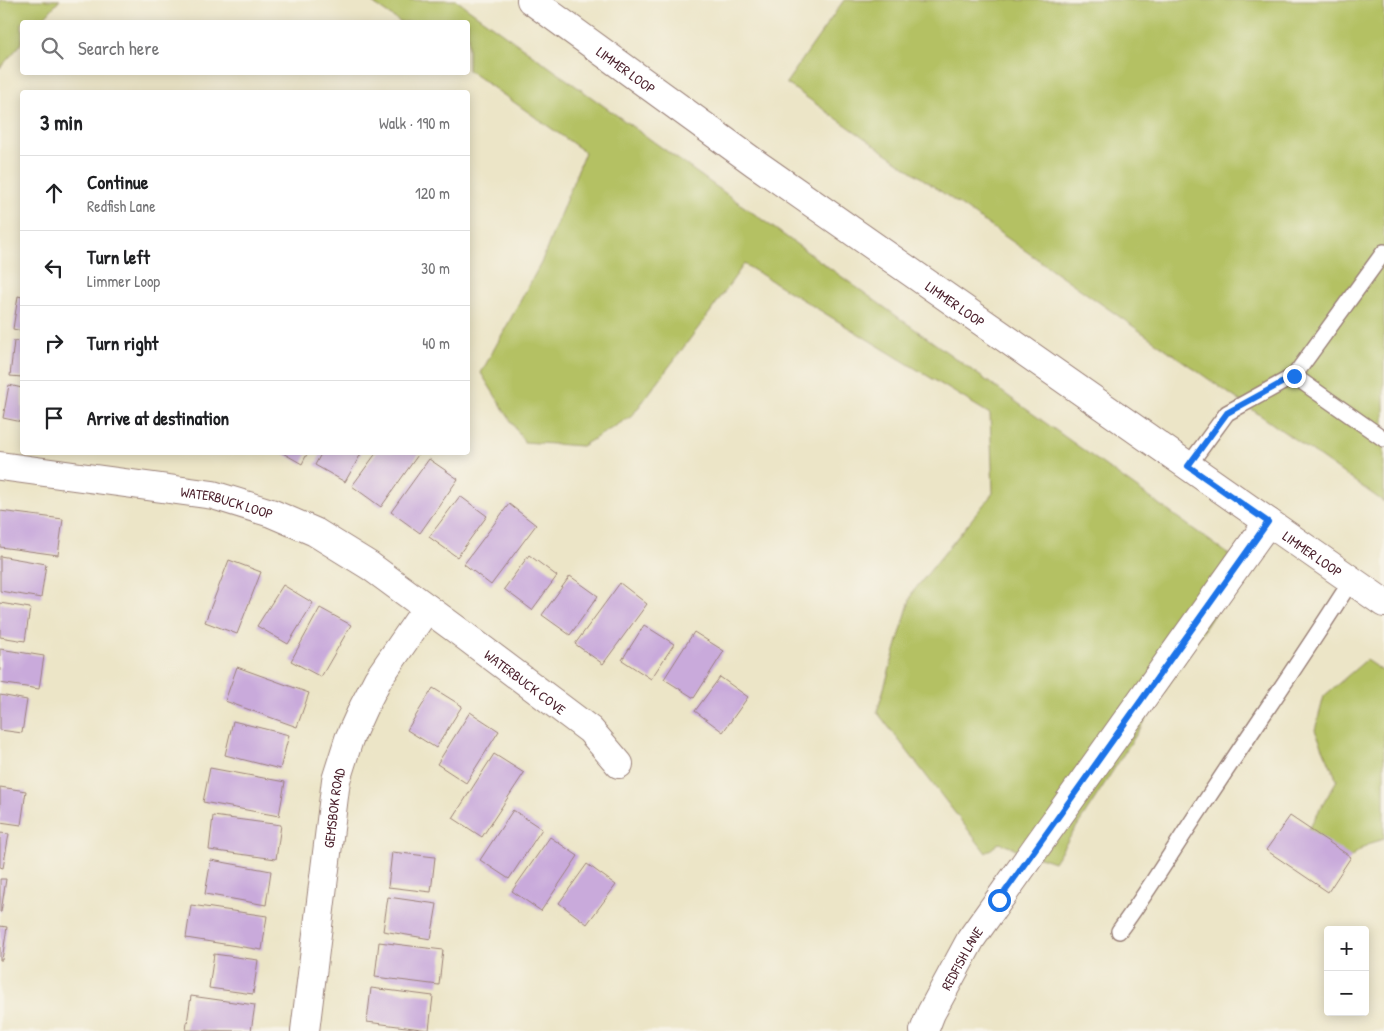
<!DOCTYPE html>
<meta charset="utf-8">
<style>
body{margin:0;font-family:"Patrick Hand",sans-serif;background:#f2f2f2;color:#202124}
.controls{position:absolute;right:15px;bottom:15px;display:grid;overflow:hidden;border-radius:5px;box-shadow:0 2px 12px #0003}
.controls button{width:45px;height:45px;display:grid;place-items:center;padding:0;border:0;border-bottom:1px solid #e0e0e0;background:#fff;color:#202124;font:25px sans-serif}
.stop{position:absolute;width:15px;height:15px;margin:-11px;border:4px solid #1a73e8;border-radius:50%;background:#fff}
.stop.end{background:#1a73e8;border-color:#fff;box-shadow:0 1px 5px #0008}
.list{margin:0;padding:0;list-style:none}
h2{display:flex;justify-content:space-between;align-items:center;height:65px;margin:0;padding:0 20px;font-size:21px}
h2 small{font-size:16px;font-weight:400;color:#757577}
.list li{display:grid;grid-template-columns:32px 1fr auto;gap:15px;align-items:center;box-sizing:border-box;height:75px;padding:0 20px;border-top:1px solid #e0e0e0}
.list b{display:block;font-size:19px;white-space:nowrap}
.list p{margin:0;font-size:16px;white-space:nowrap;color:#757577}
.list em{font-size:16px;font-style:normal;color:#757577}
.icon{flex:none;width:28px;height:28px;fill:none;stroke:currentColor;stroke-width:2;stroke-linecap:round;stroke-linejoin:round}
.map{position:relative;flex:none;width:1384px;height:1031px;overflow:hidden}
.search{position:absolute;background:#fff;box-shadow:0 2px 12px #0003;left:20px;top:20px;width:450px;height:55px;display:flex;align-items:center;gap:12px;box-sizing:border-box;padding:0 18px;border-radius:5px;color:#757577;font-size:19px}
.panel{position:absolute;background:#fff;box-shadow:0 2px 12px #0003;left:20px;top:90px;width:450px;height:365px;border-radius:5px}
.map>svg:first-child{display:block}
.grass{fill:#b4c163;stroke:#7f7047}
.building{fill:#c9aadb}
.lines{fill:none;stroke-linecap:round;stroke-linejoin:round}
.service-casing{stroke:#9b8279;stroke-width:18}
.minor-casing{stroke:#9b8279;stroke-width:30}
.tertiary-casing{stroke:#9b8279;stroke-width:30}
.service{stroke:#fff;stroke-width:15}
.minor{stroke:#fff;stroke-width:28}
.tertiary{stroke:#fff;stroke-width:28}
.route{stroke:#1a73e8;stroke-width:6}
.labels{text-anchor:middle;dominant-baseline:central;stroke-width:4.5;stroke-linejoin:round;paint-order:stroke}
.street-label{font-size:14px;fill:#4a1f2b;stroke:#f7f3e8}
</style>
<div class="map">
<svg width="1384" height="1031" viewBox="0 0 1384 1031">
<rect width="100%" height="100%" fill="#f7f3e8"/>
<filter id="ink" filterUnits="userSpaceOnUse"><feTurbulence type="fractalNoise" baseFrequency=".02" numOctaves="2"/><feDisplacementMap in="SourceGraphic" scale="10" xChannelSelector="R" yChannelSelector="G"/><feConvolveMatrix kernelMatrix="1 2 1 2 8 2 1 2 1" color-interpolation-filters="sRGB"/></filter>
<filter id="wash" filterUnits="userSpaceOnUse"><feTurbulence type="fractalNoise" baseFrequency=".0096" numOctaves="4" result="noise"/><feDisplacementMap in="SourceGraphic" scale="20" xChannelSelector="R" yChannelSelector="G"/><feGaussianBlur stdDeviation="1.12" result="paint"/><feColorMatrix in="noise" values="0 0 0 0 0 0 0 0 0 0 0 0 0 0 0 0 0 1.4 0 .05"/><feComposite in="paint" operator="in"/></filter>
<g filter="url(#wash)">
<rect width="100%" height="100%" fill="#ece5c7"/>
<path class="grass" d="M0 0H60L40 22H22V43L0 68Z
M368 0H456L1245 566 1054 862 999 843 986 853 877 712 912 593 993 493 990 414 744 264 711 311 632 416 582 446 524 442 481 373 541 263 585 152 468 70V22H400Z
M844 0H1384V502L786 83Z
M1366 660 1384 672V839L1370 843 1342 863 1306 833 1337 780 1315 730 1324 696Z"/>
<g id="blocks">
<path class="building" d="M18 296 22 297V331L13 329Z
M14 341 22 342V377L10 376Z
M9 385 22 388V422L3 418Z
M281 452H308L302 464Z
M322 452H362L345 482 315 465Z
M377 452H420L381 507 352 486Z
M429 459 458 479 420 533 391 512Z
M460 496 487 516 457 557 429 537Z
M509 504 536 525 491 585 464 564Z
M0 511 63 519 58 555 0 547Z
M529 555 557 576 532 610 504 589Z
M0 556 46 564 41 598 0 591Z
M229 560 261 572 237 634 205 622Z
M570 576 598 596 570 635 542 615Z
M620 583 647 604 603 664 575 644Z
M283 585 313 603 288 644 257 626Z
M0 603 30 608 25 641 0 637Z
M320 608 351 625 321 677 291 661Z
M644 625 674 644 651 679 622 660Z
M694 632 724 651 694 698 664 679Z
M0 649 44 656 39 689 0 683Z
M237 667 309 693 297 727 225 701Z
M720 677 748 697 723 732 695 711Z
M433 688 462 706 436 748 407 730Z
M0 695 27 700 22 733 0 730Z
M470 712 499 731 466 783 437 764Z
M233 721 289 735 280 769 225 755Z
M494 754 524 773 482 837 453 818Z
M210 768 285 782 279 816 203 802Z
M0 787 26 791 21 825 0 822Z
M513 810 542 829 509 879 480 860Z
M213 816 281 825 276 859 209 850Z
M1290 816 1351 857 1328 892 1266 850Z
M0 833 9 834 3 868 0 867Z
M550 837 578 856 541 911 512 891Z
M392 852 435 857 431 892 388 887Z
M211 860 271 871 266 905 205 894Z
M587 864 616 885 587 924 559 903Z
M0 879H6L1 912H0Z
M388 897 437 904 431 939 383 931Z
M191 905 267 916 262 950 186 938Z
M0 926 7 927 2 960H0Z
M379 942 443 950 439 985 375 977Z
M214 954 258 960 253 994 209 988Z
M371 988 433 996 429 1030 367 1022Z
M191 996 255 1005 251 1031 186 1030Z"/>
</g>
</g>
<g filter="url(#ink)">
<use href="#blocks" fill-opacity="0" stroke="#9b8279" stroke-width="1"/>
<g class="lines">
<defs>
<path id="service" d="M1294 376 1384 439
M1188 466 1227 413 1294 376 1384 252
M1119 931C1150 889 1177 843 1207 799 1255 726 1305 654 1351 581"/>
<g id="minor">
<path id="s1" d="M0 466 213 495 271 513 315 532 370 566 457 630 590 730 619 764"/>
<path id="s2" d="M305 1031 336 780 349 739 363 708 378 679 427 608"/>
<path id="s3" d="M924 1031 931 1013 971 939 1268 522"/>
</g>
<g id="tertiary">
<path id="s4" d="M531 0 755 163 1384 603"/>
</g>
</defs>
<use href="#service" class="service-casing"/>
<use href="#minor" class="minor-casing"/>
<use href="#tertiary" class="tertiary-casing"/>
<use href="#service" class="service"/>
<use href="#minor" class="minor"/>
<use href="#tertiary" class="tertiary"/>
</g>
</g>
<g class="lines" filter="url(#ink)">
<path class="route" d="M999 900 1268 522 1188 466 1227 413 1294 376"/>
</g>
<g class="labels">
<g class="street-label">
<text stroke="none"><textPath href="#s4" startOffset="118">LIMMER LOOP</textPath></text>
<text stroke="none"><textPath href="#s4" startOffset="522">LIMMER LOOP</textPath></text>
<text stroke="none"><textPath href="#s1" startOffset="230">WATERBUCK LOOP</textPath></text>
<text stroke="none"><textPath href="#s4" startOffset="958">LIMMER LOOP</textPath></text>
<text stroke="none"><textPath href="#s1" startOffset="582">WATERBUCK COVE</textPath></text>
<text stroke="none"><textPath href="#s2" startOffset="225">GEMSBOK ROAD</textPath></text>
<text stroke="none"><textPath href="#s3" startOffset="82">REDFISH LANE</textPath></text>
</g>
</g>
</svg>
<div class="controls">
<button>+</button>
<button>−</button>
</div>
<div class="stop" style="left:999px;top:900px"></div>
<div class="stop end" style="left:1294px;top:376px"></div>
<div class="search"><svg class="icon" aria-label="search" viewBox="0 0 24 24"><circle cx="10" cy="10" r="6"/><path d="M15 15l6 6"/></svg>Search here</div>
<section class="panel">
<h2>3 min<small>Walk · 190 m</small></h2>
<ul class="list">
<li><svg class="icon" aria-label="ahead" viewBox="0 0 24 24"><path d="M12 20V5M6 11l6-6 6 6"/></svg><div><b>Continue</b><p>Redfish Lane</p></div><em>120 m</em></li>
<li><svg class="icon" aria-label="left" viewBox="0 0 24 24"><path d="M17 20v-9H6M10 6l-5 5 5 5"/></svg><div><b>Turn left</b><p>Limmer Loop</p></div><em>30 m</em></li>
<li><svg class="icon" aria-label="right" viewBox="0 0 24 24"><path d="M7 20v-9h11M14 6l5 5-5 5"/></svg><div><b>Turn right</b></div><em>40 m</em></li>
<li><svg class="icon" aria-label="arrive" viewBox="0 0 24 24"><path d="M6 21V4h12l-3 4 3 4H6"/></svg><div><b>Arrive at destination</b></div></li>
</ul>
</section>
</div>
